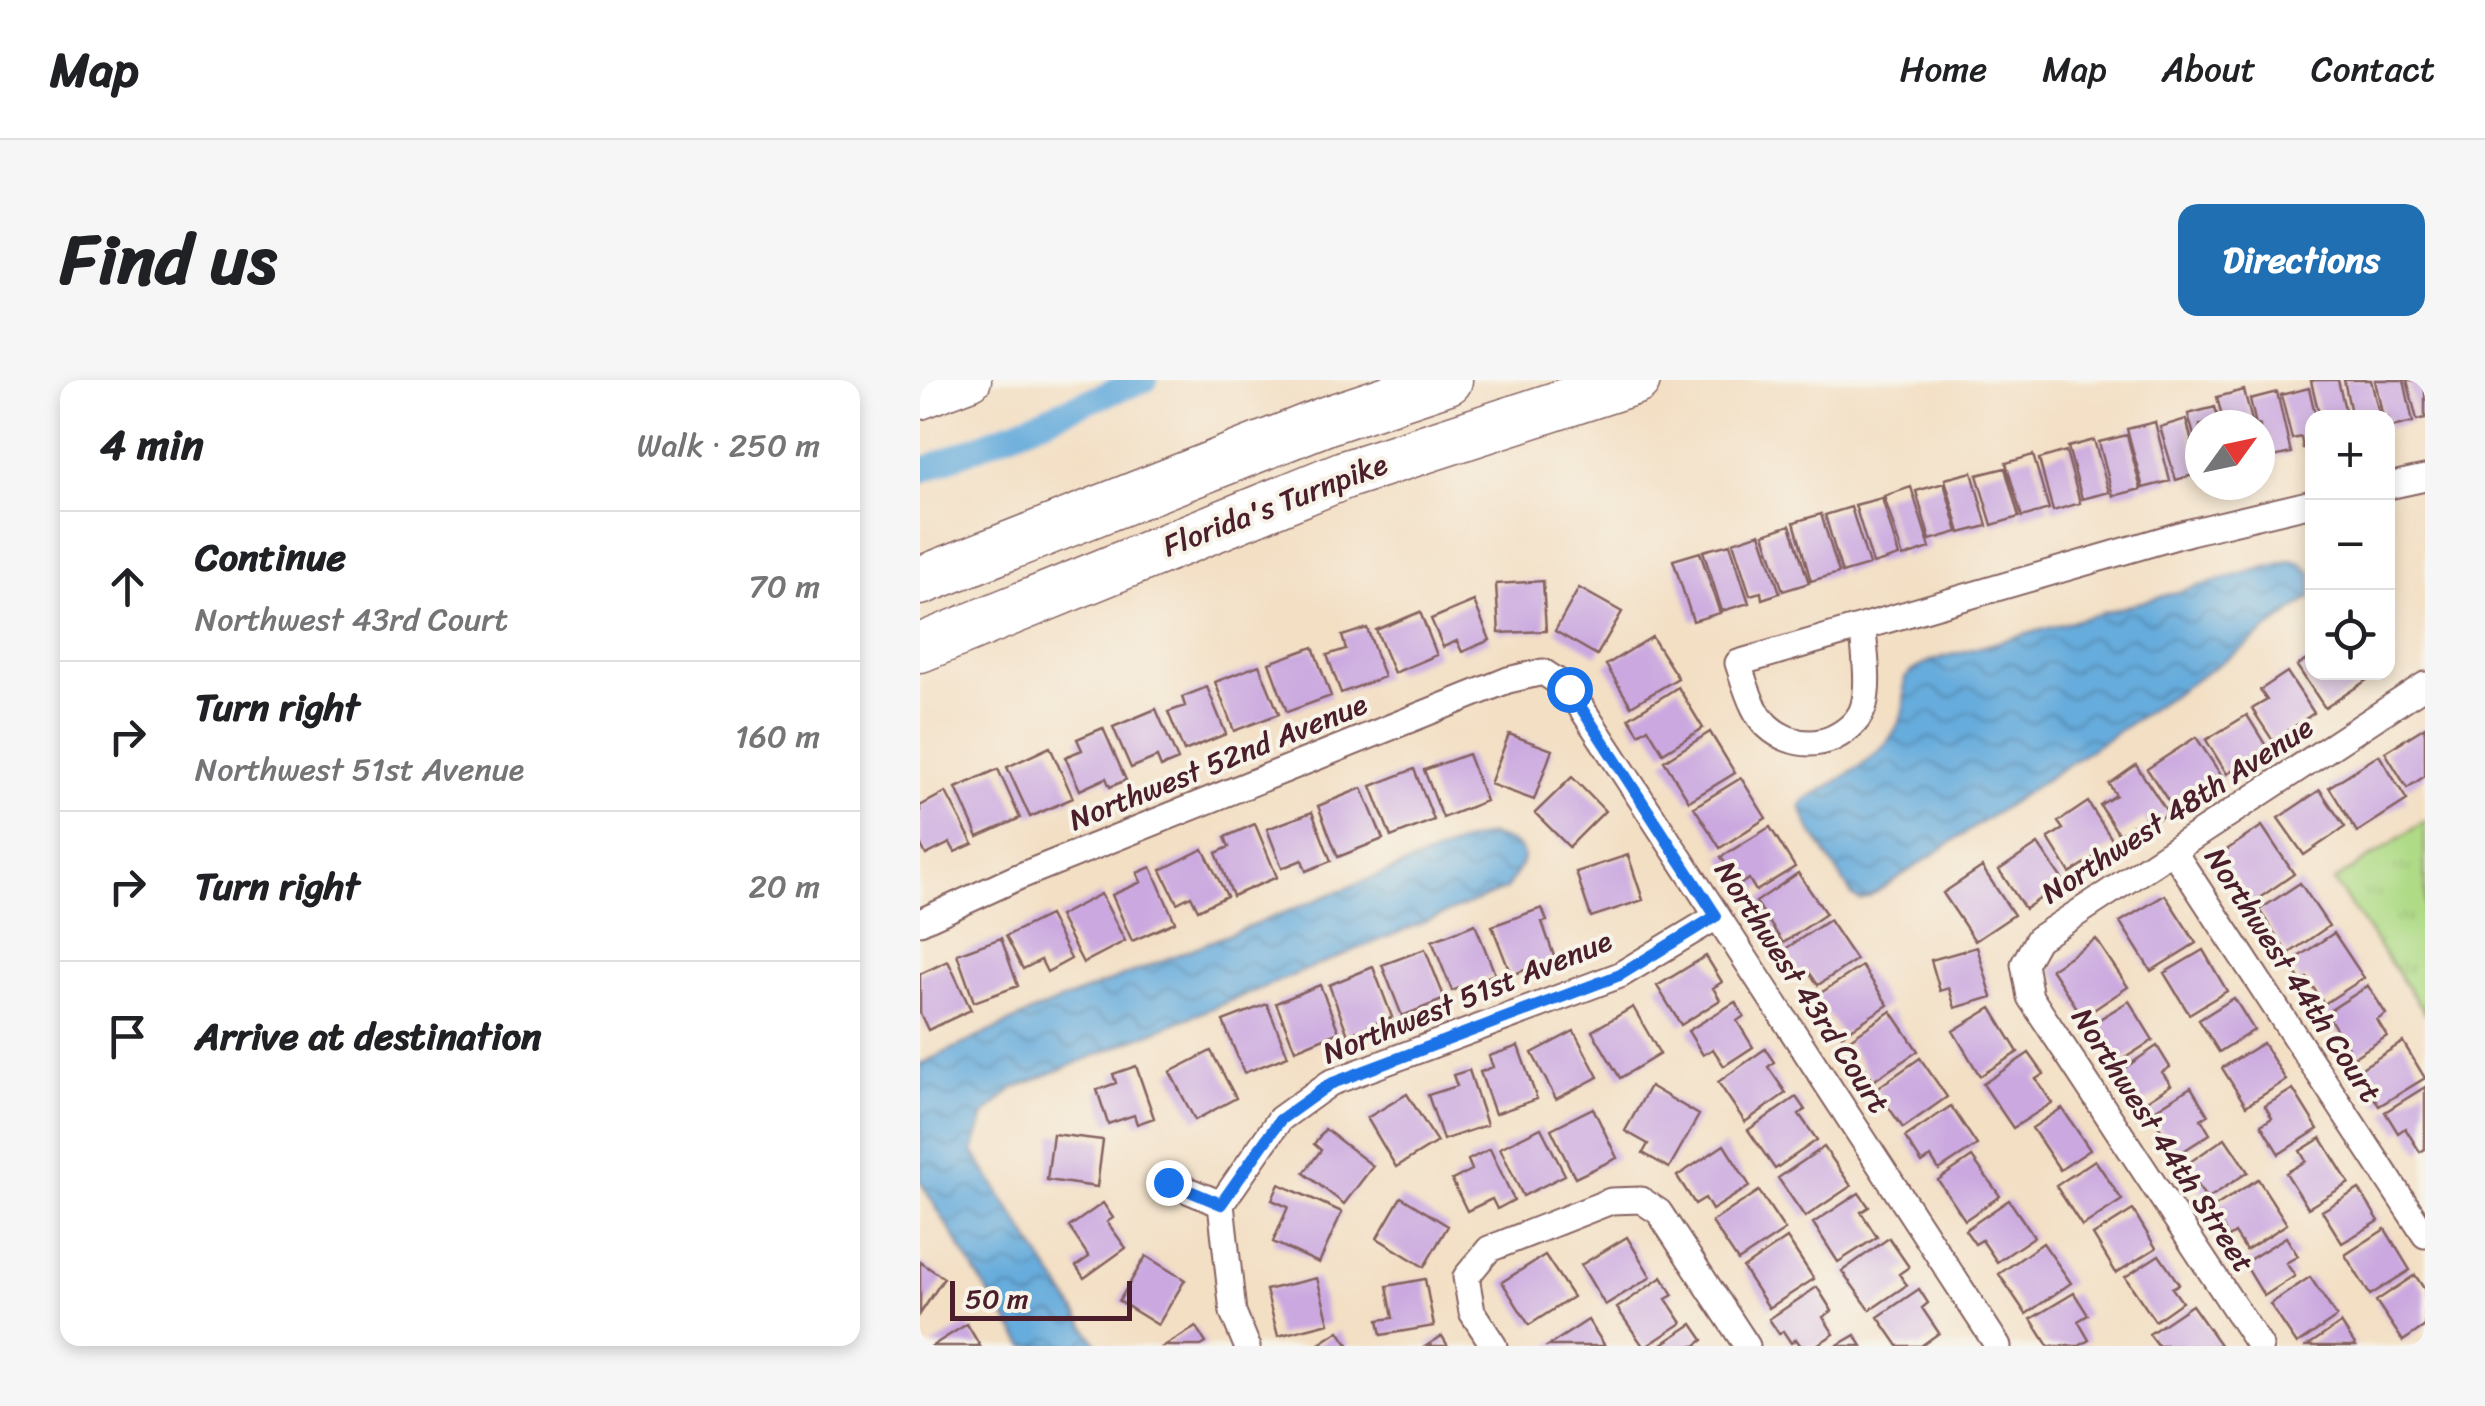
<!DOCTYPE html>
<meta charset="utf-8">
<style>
body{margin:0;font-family:Sriracha,sans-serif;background:#f6f6f6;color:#202124}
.controls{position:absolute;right:30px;top:30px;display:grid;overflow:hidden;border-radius:20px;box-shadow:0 5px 15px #0003}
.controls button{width:90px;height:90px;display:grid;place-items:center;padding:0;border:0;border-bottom:2px solid #e0e0e0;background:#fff;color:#202124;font:50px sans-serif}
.compass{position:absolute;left:1265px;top:30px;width:90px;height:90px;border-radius:50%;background:#fff;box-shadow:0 5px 15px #0003;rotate:57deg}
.scale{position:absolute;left:30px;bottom:25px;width:182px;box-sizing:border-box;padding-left:10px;border:5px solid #4a1f2b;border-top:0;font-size:28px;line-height:35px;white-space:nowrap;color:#4a1f2b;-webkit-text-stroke:8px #f7f3e8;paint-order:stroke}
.stop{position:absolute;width:30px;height:30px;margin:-22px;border:8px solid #1a73e8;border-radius:50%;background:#fff}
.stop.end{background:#1a73e8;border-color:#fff;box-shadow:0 2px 10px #0008}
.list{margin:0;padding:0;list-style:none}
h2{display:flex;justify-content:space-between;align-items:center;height:130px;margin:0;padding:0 40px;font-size:42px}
h2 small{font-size:32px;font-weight:400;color:#757577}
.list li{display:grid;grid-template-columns:65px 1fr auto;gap:30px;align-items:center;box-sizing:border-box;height:150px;padding:0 40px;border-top:2px solid #e0e0e0}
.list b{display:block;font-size:38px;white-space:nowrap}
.list p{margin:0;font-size:32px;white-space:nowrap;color:#757577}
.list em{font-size:32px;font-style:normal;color:#757577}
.icon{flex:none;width:55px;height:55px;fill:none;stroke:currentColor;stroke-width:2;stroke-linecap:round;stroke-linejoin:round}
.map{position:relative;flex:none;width:1505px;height:966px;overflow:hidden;border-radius:20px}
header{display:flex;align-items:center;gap:60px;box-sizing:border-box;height:140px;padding:0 50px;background:#fff;border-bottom:2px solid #e0e0e0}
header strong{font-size:48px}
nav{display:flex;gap:55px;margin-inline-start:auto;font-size:35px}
.intro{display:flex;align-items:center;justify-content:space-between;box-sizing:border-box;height:240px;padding:0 60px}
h1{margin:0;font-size:70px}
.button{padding:25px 45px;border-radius:20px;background:#1f6fb2;color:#fff;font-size:35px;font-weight:700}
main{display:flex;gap:60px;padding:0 60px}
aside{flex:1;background:#fff;border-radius:20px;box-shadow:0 5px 15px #0003}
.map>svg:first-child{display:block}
.grass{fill:url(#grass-tufts);stroke:#7c7d59;stroke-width:2.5}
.water{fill:url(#water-waves);stroke:#586684;stroke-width:2.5}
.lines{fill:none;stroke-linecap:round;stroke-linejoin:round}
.canal{stroke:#66acdc;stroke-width:25}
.building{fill:#cba9e0}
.street-casing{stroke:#856261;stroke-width:29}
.secondary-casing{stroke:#856261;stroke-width:41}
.highway-casing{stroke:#856261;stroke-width:51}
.street{stroke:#fff;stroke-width:25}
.secondary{stroke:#fff;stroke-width:38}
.highway{stroke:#fff;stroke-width:48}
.route{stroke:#1a73e8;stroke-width:12}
.labels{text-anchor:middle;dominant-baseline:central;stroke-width:8;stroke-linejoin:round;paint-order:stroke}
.street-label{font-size:30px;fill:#4a1f2b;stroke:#f7f3e8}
</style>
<header>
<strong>Map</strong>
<nav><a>Home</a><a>Map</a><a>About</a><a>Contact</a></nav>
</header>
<div class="intro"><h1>Find us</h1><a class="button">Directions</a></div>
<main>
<aside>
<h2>4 min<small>Walk · 250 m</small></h2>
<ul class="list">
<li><svg class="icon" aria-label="ahead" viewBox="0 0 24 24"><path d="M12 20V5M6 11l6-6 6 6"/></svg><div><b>Continue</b><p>Northwest 43rd Court</p></div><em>70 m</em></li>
<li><svg class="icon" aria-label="right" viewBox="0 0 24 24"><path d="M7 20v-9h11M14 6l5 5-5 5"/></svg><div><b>Turn right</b><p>Northwest 51st Avenue</p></div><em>160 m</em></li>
<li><svg class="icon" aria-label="right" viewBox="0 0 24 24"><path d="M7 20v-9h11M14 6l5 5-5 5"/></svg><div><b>Turn right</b></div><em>20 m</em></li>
<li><svg class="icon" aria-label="arrive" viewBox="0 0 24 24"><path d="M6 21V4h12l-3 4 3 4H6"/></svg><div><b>Arrive at destination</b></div></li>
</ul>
</aside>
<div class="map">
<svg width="1505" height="966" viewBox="0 0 1505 966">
<defs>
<pattern id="grass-tufts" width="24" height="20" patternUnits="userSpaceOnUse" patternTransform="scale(2.5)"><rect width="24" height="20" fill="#afdb87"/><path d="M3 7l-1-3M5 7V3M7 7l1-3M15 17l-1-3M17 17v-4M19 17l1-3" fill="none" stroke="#98bc75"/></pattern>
<pattern id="water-waves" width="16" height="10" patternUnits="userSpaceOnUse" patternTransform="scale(2.5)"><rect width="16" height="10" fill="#66acdc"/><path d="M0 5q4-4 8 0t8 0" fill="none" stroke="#568bb3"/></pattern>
</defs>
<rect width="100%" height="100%" fill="#f7f3e8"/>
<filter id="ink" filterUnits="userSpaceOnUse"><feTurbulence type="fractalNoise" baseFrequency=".01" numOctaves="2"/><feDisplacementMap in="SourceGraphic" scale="20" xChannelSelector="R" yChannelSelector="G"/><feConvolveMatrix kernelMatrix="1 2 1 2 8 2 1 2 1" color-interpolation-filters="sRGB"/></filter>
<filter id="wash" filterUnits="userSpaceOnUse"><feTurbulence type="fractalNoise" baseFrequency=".0048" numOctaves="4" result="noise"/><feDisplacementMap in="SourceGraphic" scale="40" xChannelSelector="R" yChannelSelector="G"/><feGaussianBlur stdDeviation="2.25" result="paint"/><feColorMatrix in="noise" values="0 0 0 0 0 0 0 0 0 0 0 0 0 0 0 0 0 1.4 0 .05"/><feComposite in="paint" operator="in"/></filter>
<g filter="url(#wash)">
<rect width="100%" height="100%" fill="#f3dfc4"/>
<path class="grass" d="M1505 441V633L1414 501Z"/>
<path class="water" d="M1372 180 1382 183 1392 194 1391 217 1323 268 949 517 940 520 933 516 889 447 881 427 885 420C920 398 973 376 983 330 986 320 983 309 985 298L992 291 1010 281Z
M569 455C612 467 610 475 586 509L92 709 64 735 53 772 178 966H105L66 909 0 801V684L117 630 546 461Z"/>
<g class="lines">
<path class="canal" d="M0 91 158 25 225 0"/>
</g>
<g id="blocks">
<path class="building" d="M1395 0H1418L1427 38H1400L1391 1Z
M1424 0H1451L1460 38H1432Z
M1455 0H1484L1493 42 1468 48V38H1463Z
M1487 0H1505V38L1497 40Z
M1389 8 1396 38H1392V66L1383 68 1381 57 1372 59 1361 15Z
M1324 10 1333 45H1304L1297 17Z
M1357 12 1371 73 1344 79 1340 64V45H1336L1330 19Z
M1295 27 1300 45H1280L1279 74 1268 34Z
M1266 39 1280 93 1256 100 1240 47Z
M1235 42 1250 101 1223 108 1207 49Z
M1207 55 1221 109 1193 116 1179 62Z
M1174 60 1189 112 1162 119 1148 67Z
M1146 71 1160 123 1133 131 1119 79Z
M1113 75 1129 129 1102 137 1086 83Z
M1085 88 1099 137 1072 145 1057 95Z
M1052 92 1067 146 1040 153 1025 99Z
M1024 103 1038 152 1010 160 996 111Z
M991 107 1010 168 983 177 964 116Z
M962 118 979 176 953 184 935 125Z
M931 127 949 185 922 193 905 135Z
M901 134 919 193 891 201 874 142Z
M870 145 889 203 863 211 844 154Z
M840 153 860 213 842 219 841 212 830 215 813 162Z
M810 164 829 223 802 231 783 171Z
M780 172 800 233 773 241 753 180Z
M623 201 626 251 579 253 576 204Z
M659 208 702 232 677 275 635 251Z
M554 221 570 260 542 272 537 261 523 267 511 239Z
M500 232 517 275 474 293 456 250Z
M447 248 464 297 421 313 407 275 426 269 422 256Z
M732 257 758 298 711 326 686 285Z
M393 267 411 316 367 332 349 283Z
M1392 276V292H1450L1453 296 1405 328 1377 286Z
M339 285 359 334 314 351 295 302Z
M1367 292 1394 333 1353 361 1332 329 1347 320 1340 310Z
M287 307 306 354 264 371 248 332 265 326 262 317Z
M758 307 783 348 743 373 728 348 719 354 709 338Z
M236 329 258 380 241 387 237 377 211 388 193 347Z
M1327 335 1348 369 1307 394 1286 360Z
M1505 347V396L1487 408 1465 372Z
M183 348 206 400 190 407 186 398 160 410 145 377 162 370 157 359Z
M790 352 815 393 769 421 744 381Z
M589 354 632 370 614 420 570 404Z
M1276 357 1303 398 1253 428 1227 389Z
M130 367 153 418 110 437 87 387Z
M548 374 566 421 523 438 504 390Z
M1459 375 1487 420 1437 452 1409 407Z
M1216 385 1248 433 1229 445 1224 438 1199 455 1180 425 1196 415 1189 404Z
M78 389 100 438 58 457 36 408Z
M494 389 514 440 471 457 451 406Z
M652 397 685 431 649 467 615 433Z
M821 398 846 438 800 468 774 427Z
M442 408 463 459 418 477 398 426Z
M1400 410 1425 447 1384 475 1358 438Z
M26 412 53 464 35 472 30 463 6 475 0 463V426Z
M1168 422 1195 464 1150 493 1128 458 1143 449 1138 442Z
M392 432 411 481 386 491 382 480 362 488 347 449Z
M335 444 357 497 313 516 296 473 309 467 305 457Z
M1342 446 1374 494 1332 523 1299 475Z
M850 447 875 487 836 511 829 499 819 505 801 477Z
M1118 464 1144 502 1105 529 1079 490Z
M283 469 307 516 278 530 271 516 257 523 241 490Z
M708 475 723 520 671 537 656 492Z
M231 487 255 542 212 561 192 515 221 502 217 493Z
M1062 487 1094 535 1055 561 1023 513Z
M878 493 906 534 863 563 836 522Z
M1380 503 1409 546 1368 574 1339 530Z
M181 514 205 561 163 583 139 536Z
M1245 515 1276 563 1231 591 1200 542Z
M622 528 627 541 622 542 635 579 591 595 572 546Z
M129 535 151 579 127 592 121 580 103 589 86 556Z
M909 540 936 580 898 605 889 592 880 598 862 571Z
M555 544 575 594 532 611 512 561Z
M1414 553 1444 598 1404 624 1387 598 1381 602 1369 583Z
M81 558 98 606 54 622 37 574Z
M1176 559 1208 607 1163 637 1131 589Z
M1057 567 1072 617 1035 628 1029 608 1020 611 1011 580Z
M505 569 525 619 482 636 462 585Z
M1283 570 1307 611 1269 634 1244 593Z
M786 576 802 602 793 608 800 620 761 645 737 606Z
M28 581 51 630 8 650 0 633V594Z
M942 586 968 625 922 655 896 616Z
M453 587 472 637 428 655 409 605Z
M400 605 419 652 375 670 356 623Z
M1448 606 1466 634 1457 640 1467 656 1434 677 1406 633Z
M1314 618 1334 650 1299 672 1279 640Z
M1209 621 1233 660 1194 685 1170 645Z
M815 622 824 636 817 641 833 667 804 686 793 669 783 675 768 651Z
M347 624 368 676 324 693 303 641Z
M713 627 740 674 700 698 672 651Z
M1071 628 1098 672 1060 696 1033 651Z
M971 631 998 671 953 701 927 661Z
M654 651 678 697 636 719 612 673Z
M1483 662 1505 698 1459 726 1437 691Z
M1343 663 1366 700 1326 726 1302 688Z
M598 666 617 719 575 734 560 692 573 687 569 676Z
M1237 666 1250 687 1242 692 1251 705 1222 724 1200 691Z
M845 669 854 682 848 687 866 713 825 742 798 702Z
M291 671 316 718 275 740 250 692Z
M1109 673 1124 694 1116 699 1132 723 1093 748 1063 704Z
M1000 678 1027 717 983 748 956 709Z
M216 686 234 738 217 744 214 735 188 744 177 710 196 703 193 694Z
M549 690 567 745 523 760 508 715 537 706 533 695Z
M730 706 779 735 749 788 723 773 728 764 705 751Z
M1271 707 1288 735 1281 739 1290 754 1257 775 1230 733Z
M1505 707V769L1500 772 1485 748 1478 753 1465 732Z
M1373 709 1398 749 1359 774 1341 745 1352 738 1345 726Z
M487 714 517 762 476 787 447 738Z
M876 717 885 730 879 734 897 760 855 789 828 750Z
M1031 726 1057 765 1019 790 1011 777 1002 783 985 757Z
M673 728 697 778 655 798 631 749Z
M1142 728 1170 770 1140 790 1112 748Z
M621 748 645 795 603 816 580 768Z
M405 749 453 786 424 824 384 793 401 770 394 764Z
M133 754 183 760 177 807 127 800Z
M1305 758 1328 792 1287 819 1264 786Z
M1401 758 1429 803 1388 828 1366 793 1386 781 1380 771Z
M804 765 830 806 792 830 785 818 775 824 757 796Z
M904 767 931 806 885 837 858 798Z
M570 769 594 820 577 829 572 819 547 831 532 800 552 790 548 780Z
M1052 777 1080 816 1045 840 1018 800Z
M1175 780 1202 820 1162 846 1136 806Z
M1338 799 1367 844 1326 870 1315 853 1309 857 1291 829Z
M359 804 422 832 399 883 353 862 368 827 352 820Z
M1439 809 1459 841 1422 863 1402 831Z
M839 811 865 850 818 881 792 842Z
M939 813 949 827 941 832 957 857 918 882 893 843Z
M481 817 528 846 504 887 457 858Z
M1089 820 1114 857 1077 882 1062 860 1055 864 1045 850Z
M183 823 193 838 187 842 206 868 164 898 156 886 169 877 149 847Z
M1213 830 1236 868 1196 893 1173 855Z
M1465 849 1490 890 1450 915 1425 875Z
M707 857 731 897 685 925 661 885Z
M1366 857 1378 876 1366 883 1375 896 1344 916 1324 883Z
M867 858 894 899 849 928 823 888Z
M969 858 989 887 979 894 987 905 950 930 922 891Z
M1123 863 1151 903 1106 934 1079 894Z
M625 875 653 917 609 945 582 902Z
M1239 875 1259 904 1252 908 1262 922 1235 941 1205 897Z
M226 876 265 900 238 945 199 921Z
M0 882 24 898 0 934Z
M1495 895 1505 910V946L1483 961 1456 921Z
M742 897 753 915 746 919 762 943 727 966H723L697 928Z
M1390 897 1417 937 1377 964 1350 924Z
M397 898 409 943 358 956 346 910Z
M505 899 514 946 461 955 458 940 473 938 467 906Z
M897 907 912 931 903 937 914 954 895 966H881L876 959 871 963 863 951 859 954 849 939Z
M999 909 1008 923 1002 928 1019 953 1001 966H978L958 937Z
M1154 913 1168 935 1158 941 1169 960 1159 966H1128L1111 939Z
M1272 925 1301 966H1238L1229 954Z
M668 940 685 966H628Z
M1421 943 1436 966H1387Z
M47 944 60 966H12Z
M772 944 783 960 775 966H739Z
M276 947 286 963 281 966H244Z
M419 951 429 966H396Z
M935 955 942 966H916Z
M522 956 528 966H506Z"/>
</g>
</g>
<g filter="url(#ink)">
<use href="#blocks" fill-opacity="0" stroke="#856261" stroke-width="2.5"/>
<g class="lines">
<defs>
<path id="street" d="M1468 106 1505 98
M943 247C944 271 950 301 944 325 940 341 927 351 913 358 883 371 848 357 834 327 827 313 823 298 818 283L1270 152 1392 123
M1253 471 1505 855
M0 542 98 497 588 300 623 292 649 309 1078 966
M248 802 301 824
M301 824 360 739 410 703 700 595 796 537
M301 824 313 932 327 966
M574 966 552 932 546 897 569 869 691 821 721 820 739 832 827 966
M1340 966 1110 617 1104 584 1118 559 1505 305"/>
<path id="secondary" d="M0 20 52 0"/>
<path id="highway" d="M0 201 408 40 528 0
M0 268 424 95 716 0"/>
</defs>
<use href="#street" class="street-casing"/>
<use href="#secondary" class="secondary-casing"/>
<use href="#highway" class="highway-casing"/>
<use href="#street" class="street"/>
<use href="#secondary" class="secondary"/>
<use href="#highway" class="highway"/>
</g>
</g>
<g class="lines" filter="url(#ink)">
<path class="route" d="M248 802 301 824 360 740 410 704 700 595 796 536 649 309"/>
</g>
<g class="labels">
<g class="street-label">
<text transform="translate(355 125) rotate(-21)">Florida's Turnpike</text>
<text transform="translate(298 382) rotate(-22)">Northwest 52nd Avenue</text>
<text transform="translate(1257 430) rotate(-33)">Northwest 48th Avenue</text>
<text transform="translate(1373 595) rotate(57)">Northwest 44th Court</text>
<text transform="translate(882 607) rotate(57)">Northwest 43rd Court</text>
<text transform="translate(547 617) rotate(-22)">Northwest 51st Avenue</text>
<text transform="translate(1243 760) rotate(57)">Northwest 44th Street</text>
</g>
</g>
</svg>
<div class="controls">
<button>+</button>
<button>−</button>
<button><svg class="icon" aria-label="locate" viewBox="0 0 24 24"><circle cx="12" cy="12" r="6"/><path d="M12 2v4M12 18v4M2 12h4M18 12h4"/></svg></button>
</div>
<svg class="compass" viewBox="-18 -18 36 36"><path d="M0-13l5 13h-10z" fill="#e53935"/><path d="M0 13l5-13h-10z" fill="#757577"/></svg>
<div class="scale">50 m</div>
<div class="stop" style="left:649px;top:309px"></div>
<div class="stop end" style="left:248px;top:802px"></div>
</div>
</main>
